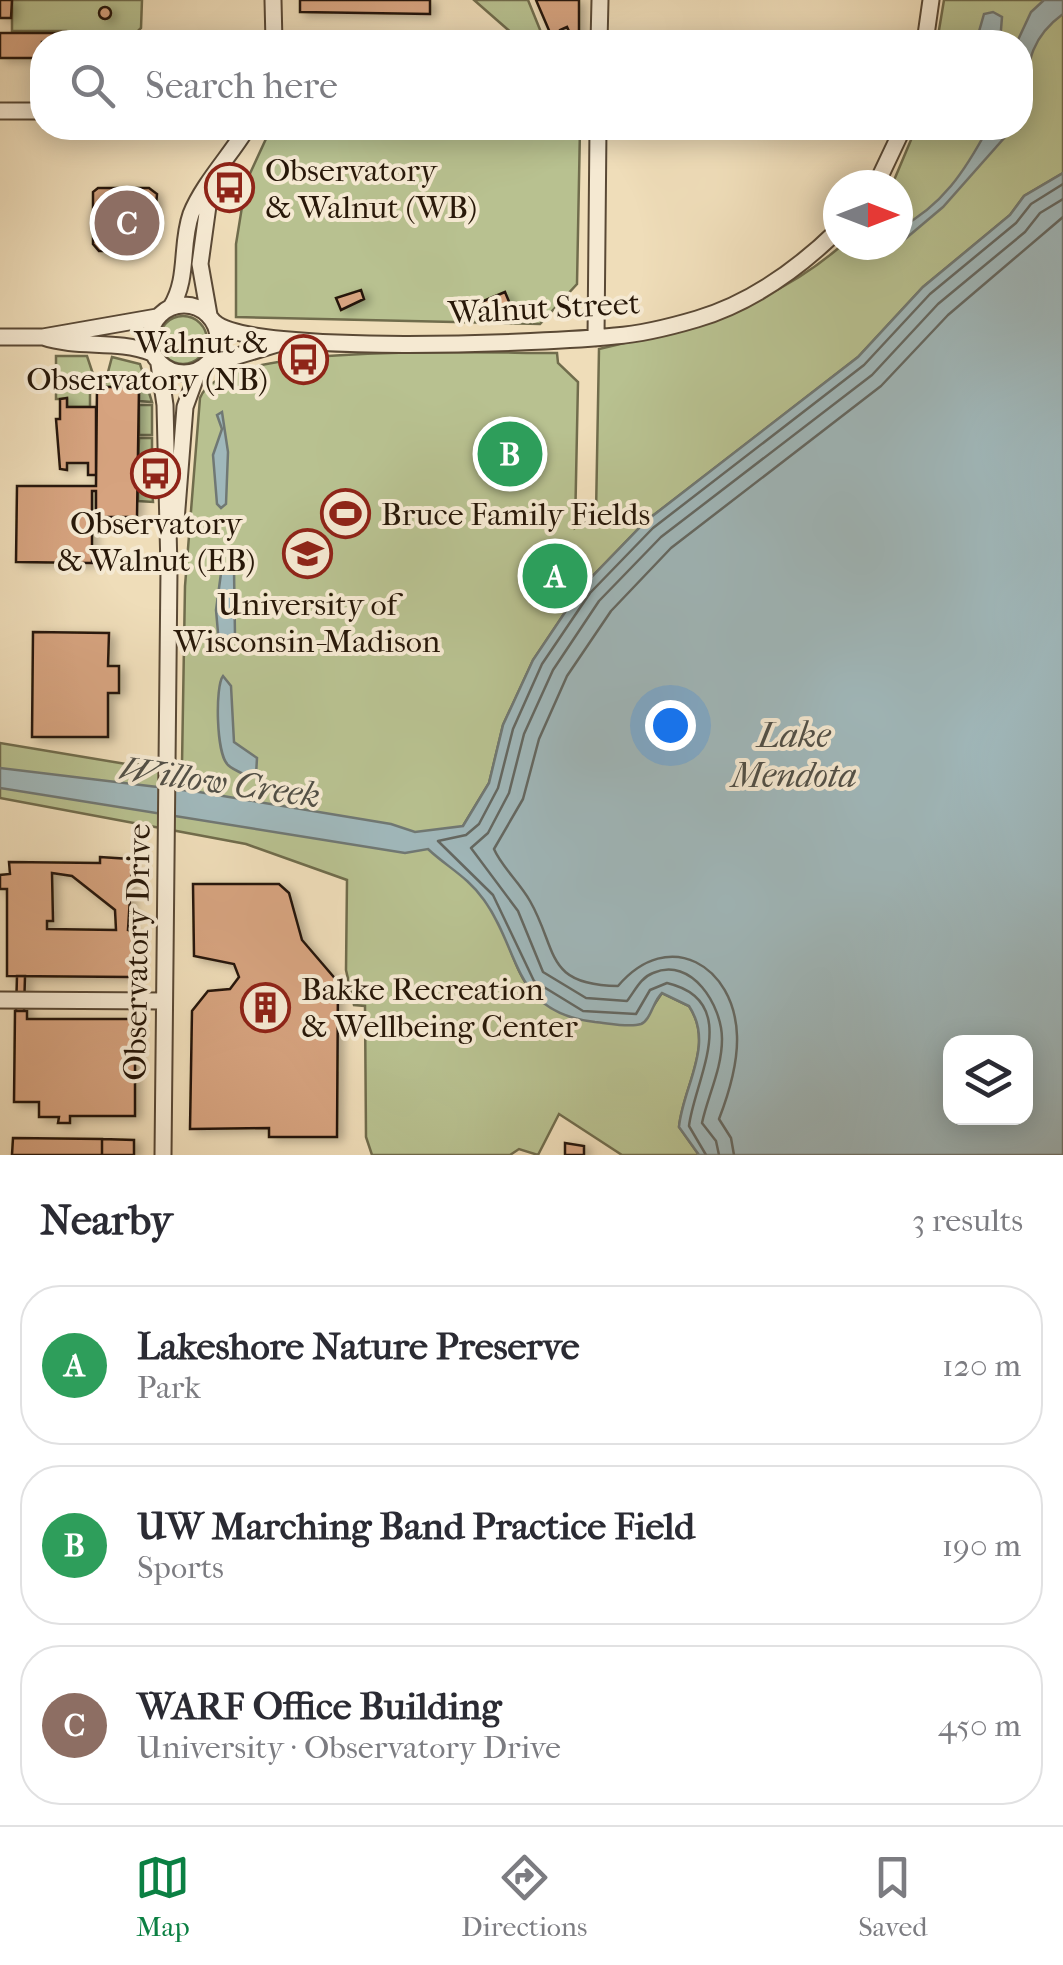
<!DOCTYPE html>
<meta charset="utf-8">
<style>
body{margin:0;font-family:"IM FELL French Canon",serif;background:#f2f2f3;color:#2b2b33}
.controls{position:absolute;right:30px;bottom:30px;display:grid;overflow:hidden;border-radius:20px;box-shadow:0 5px 25px #0003}
.controls button{width:90px;height:90px;display:grid;place-items:center;padding:0;border:0;border-bottom:2px solid #e1e1e2;background:#fff;color:#2b2b33;font:50px sans-serif}
.compass{position:absolute;left:823px;top:170px;width:90px;height:90px;border-radius:50%;background:#fff;box-shadow:0 5px 25px #0003;rotate:90deg}
.you{position:absolute;left:670px;top:725px;width:35px;height:35px;margin:-25px;border:8px solid #fff;border-radius:50%;background:#1a73e8;box-shadow:0 0 0 15px #1a73e833}
.badge{display:grid;place-items:center;width:65px;height:65px;border-radius:50%;background:#0b8043;color:#fff;font-size:32px;font-weight:700}
.pin{position:absolute;translate:-50% -50%;border:5px solid #fff;box-shadow:0 2px 10px #0006}
.list{margin:0;padding:0;list-style:none}
h2{display:flex;justify-content:space-between;align-items:center;height:130px;margin:0;padding:0 40px;font-size:42px}
h2 small{font-size:32px;font-weight:400;color:#7c7c81}
.list li{display:grid;grid-template-columns:65px 1fr auto;gap:30px;align-items:center;box-sizing:border-box;height:160px;margin:0 20px 20px;padding:0 20px;border:2px solid #e1e1e2;border-radius:40px}
.list b{display:block;font-size:38px;white-space:nowrap}
.list p{margin:0;font-size:32px;white-space:nowrap;color:#7c7c81}
.list em{font-size:32px;font-style:normal;color:#7c7c81}
.icon{flex:none;width:55px;height:55px;fill:none;stroke:currentColor;stroke-width:2;stroke-linecap:round;stroke-linejoin:round}
.map{position:relative;flex:none;width:1063px;height:1155px;overflow:hidden}
.search{position:absolute;background:#fff;box-shadow:0 5px 25px #0003;left:30px;right:30px;top:30px;height:110px;display:flex;align-items:center;gap:25px;box-sizing:border-box;padding:0 35px;border-radius:40px;color:#7c7c81;font-size:38px}
.sheet{height:670px;background:#fff}
nav{display:flex;justify-content:space-around;align-items:center;box-sizing:border-box;height:140px;border-top:2px solid #e1e1e2;background:#fff;font-size:28px;color:#7c7c81}
nav a{display:grid;justify-items:center;gap:5px}
nav .on{color:#0b8043}
.map>svg:first-child{display:block}
.green{fill:#b8c190;stroke:#706c4c;stroke-width:2.5}
.water{fill:#a0b8bb;stroke:#707874;stroke-width:2.5;fill-rule:evenodd}
.lines{fill:none;stroke-linecap:round;stroke-linejoin:round}
.shore{stroke:#646862;stroke-width:2.5}
.building{fill:#d6a37f;stroke:#281809;stroke-width:2.5;fill-rule:evenodd;filter:url(#shadow)}
.minor-casing{stroke:#5a4935;stroke-width:19}
.minor{stroke:#f5e9d2;stroke-width:15}
.labels{text-anchor:middle;dominant-baseline:central;stroke-width:8;stroke-linejoin:round;paint-order:stroke}
.poi-label{font-size:32px;fill:#281809;stroke:#f5e9d2;text-anchor:start}
.street-label{font-size:32px;fill:#281809;stroke:#f5e9d2}
.water-label{font-size:35px;font-style:italic;fill:#525047;stroke:#f5e9d2}
</style>
<div class="map">
<svg width="1063" height="1155" viewBox="0 0 1063 1155">
<defs>
<filter id="shadow"><feDropShadow dx="5.5" dy="3" stdDeviation="5" flood-color="#0004"/></filter>
</defs>
<rect width="100%" height="100%" fill="#efddb9"/>
<filter id="stains"><feTurbulence type="fractalNoise" baseFrequency=".002" numOctaves="4"/><feColorMatrix values="0 0 0 0 .2 0 0 0 0 .09 0 0 0 0 .02 0 0 0 .5 -.17"/></filter>
<radialGradient id="worn" r=".72"><stop offset=".6" stop-color="#630" stop-opacity="0"/><stop offset="1" stop-color="#630" stop-opacity=".3"/></radialGradient>
<path class="green" d="M12 0H142L141 28 129 40H66V31H12Z
M474 0H528L545 42H522Z
M944 0H1063V173L1024 196 1010 215 923 287 858 357 646 521 582 587 533 660 503 725 489 783 463 826 455 868C472 883 489 901 499 923 521 970 520 1003 580 1017 600 1022 621 1026 642 1023L662 993 689 1006C715 1045 683 1086 679 1127L699 1155H622L559 1114 538 1155 519 1149 510 1155H372L366 1137 365 1006 354 1005 346 970 347 880 246 844 0 798V743L126 764H182L185 586 200 398C222 339 495 354 557 353L558 363 578 382 575 528 596 514 599 349C687 329 773 306 842 245H898V185H892L916 128H1020V42H937Z
M271 128H580L577 284 540 324 236 317V244L246 182Z
M159 340a24 24 0 1 1 48 0a24 24 0 1 1-48 0Z
M56 356H87L96 383 90 384V407H67V399H56Z
M112 357 140 364 152 402 139 401V387H104Z
M139 405H152V435H139Z
M139 438H152V468H138Z
M152 471 147 489H152L153 502 138 501V472Z"/>
<path class="water" d="M1044 0H1063V14C1023 43 1029 74 1021 118L1020 42H1017L1031 12Z
M993 12 1002 17 1000 42H976L984 14Z
M988 128H1013L943 207 898 245V229C942 206 965 171 988 128Z
M1063 173V1155H699L679 1127C683 1086 715 1045 689 1006L662 993C653 1001 651 1020 641 1024 629 1028 608 1023 595 1022 512 1013 521 951 484 900 468 877 447 867 428 849L405 853 0 788V768L199 792 391 824 415 832 463 826 489 783 503 725 533 660 582 587 646 521 858 357 923 287 1010 215 1024 196ZM950 1042H1026V1118H950Z
M222 412 228 452 226 504 221 508 217 504 213 455 222 429 217 415Z
M222 566 234 570 235 636 224 645 219 644 216 610Z
M223 676 231 686 234 742 257 758 256 775 250 777C244 774 233 770 228 765 216 754 215 686 223 676Z"/>
<g class="lines">
<path class="shore" d="M706 1155 689 1126C694 1081 744 1001 667 983L650 990 636 1014 583 1011 534 981 493 895 438 841 466 835 479 824 498 788 513 729 542 664 590 593 653 528 864 365 930 294 1016 223 1031 204 1063 184
M719 1155 716 1141 702 1123C708 1095 722 1069 722 1039 722 1006 692 956 653 973 640 978 635 991 627 1001L586 998 543 972 518 911 471 848 488 833 509 793 524 734 553 670 599 601 661 537 872 375 938 304 1025 232 1040 213 1063 199
M734 1155 731 1138 719 1119C729 1093 738 1064 737 1036 735 966 669 926 618 986 544 985 558 950 530 901 520 883 501 866 494 849L523 799 539 739 567 676 611 611 671 548 881 386 948 315 1063 217"/>
</g>
<path class="building" d="M0 0H12L11 18H0Z
M300 0H430V14L300 12Z
M536 0H579V42H574L567 27 560 30V42H554Z
M99 13a6 6 0 1 1 12 0a6 6 0 1 1-12 0Z
M0 33H65V42H42V58H0Z
M98 188H149L157 194 156 206 110 251H99L93 244V192Z
M361 290 364 299 341 310 336 298Z
M505 292 510 304 479 317 474 305Z
M97 387H139L137 517H96V491H92V563L16 562 17 486H96Z
M67 398V407H96V475H88V463H67V470L60 469 56 419H60V399Z
M33 632 109 633 108 666H119V693H108V737H32Z
M100 857 130 859 132 865 128 930 134 931 131 977 7 976V889H0V875L10 874 9 862 100 863ZM52 873 72 876 115 910 116 930 47 929V921H53Z
M193 884H279L289 893 302 940 338 982 337 1137H269V1128L190 1129 192 1011 208 991 230 989 239 977 234 964 194 956Z
M17 976H25L24 1011H16Z
M15 1011H27V1019H135V1116H70V1123H58L59 1117H39V1102H14Z
M13 1138 102 1139V1155H12Z
M102 1139 134 1140V1155H102Z
M565 1143 584 1146V1155H565Z"/>
<g class="lines">
<defs>
<path id="minor" d="M273 0 274 42
M599 42 600 0
M925 42 931 0
M0 111H42
M876 185 903 128
M150 339a34 34 0 1 1 68 0a34 34 0 1 1-68 0Z
M171 307C189 278 180 245 191 214 203 184 230 156 247 128
M209 315 200 264 211 184
M214 322C250 356 552 343 615 336 642 334 670 327 697 319 751 303 798 269 838 230
M0 337H43L157 317
M43 337C79 349 116 339 152 353
M596 338 598 128
M159 364 165 405 169 569 163 1155
M207 365 284 342
M176 521 185 407 198 371
M0 1000 164 1001"/>
</defs>
<use href="#minor" class="minor-casing"/>
<use href="#minor" class="minor"/>
</g>
<defs>
<symbol id="bus-ring" viewBox="-11 -11 22 22"><circle r="9.5" fill="#f5e9d2" stroke="#8f2418" stroke-width="1.5"/><path d="M-5-6H5V4H4V6H2V4H-2V6H-4V4H-5ZM-3.5-4V0h7V-4ZM-3.5 1.2v1.5H-2V1.2ZM2 1.2v1.5H3.5V1.2Z" fill="#8f2418"/></symbol>
<symbol id="stadium-ring" viewBox="-11 -11 22 22"><circle r="9.5" fill="#f5e9d2" stroke="#8f2418" stroke-width="1.5"/><path d="M0-5a6.5 5 0 1 0 0 10a6.5 5 0 1 0 0-10ZM-3.5-1.8h7v3.6h-7Z" fill="#8f2418"/></symbol>
<symbol id="university-ring" viewBox="-11 -11 22 22"><circle r="9.5" fill="#f5e9d2" stroke="#8f2418" stroke-width="1.5"/><path d="M0-5L7-2L0 1L-7-2ZM-4 1L0 2.5L4 1V4Q0 6-4 4Z" fill="#8f2418"/></symbol>
<symbol id="building-ring" viewBox="-11 -11 22 22"><circle r="9.5" fill="#f5e9d2" stroke="#8f2418" stroke-width="1.5"/><path d="M-4-6H4V6H1V3H-1V6H-4ZM-2.5-4.3h1.7v1.8h-1.7ZM.8-4.3h1.7v1.8H.8ZM-2.5-1h1.7V.8h-1.7ZM.8-1h1.7V.8H.8Z" fill="#8f2418"/></symbol>
</defs>
<g fill-rule="evenodd">
<use href="#bus-ring" x="202" y="160" width="55" height="55"/>
<use href="#bus-ring" x="276" y="332" width="55" height="55"/>
<use href="#bus-ring" x="128" y="446" width="55" height="55"/>
<use href="#stadium-ring" x="318" y="486" width="55" height="55"/>
<use href="#university-ring" x="280" y="526" width="55" height="55"/>
<use href="#building-ring" x="238" y="980" width="55" height="55"/>
</g>
<g class="labels">
<g class="poi-label">
<text x="265" y="170">Observatory<tspan x="265" dy="37">&amp; Walnut (WB)</tspan></text>
<text x="268" y="342" text-anchor="end">Walnut &amp;<tspan x="268" dy="37">Observatory (NB)</tspan></text>
<text x="381" y="514">Bruce Family Fields</text>
<text x="156" y="523" text-anchor="middle">Observatory<tspan x="156" dy="37">&amp; Walnut (EB)</tspan></text>
<text x="307" y="604" text-anchor="middle">University of<tspan x="307" dy="37">Wisconsin-Madison</tspan></text>
<text x="301" y="989">Bakke Recreation<tspan x="301" dy="37">&amp; Wellbeing Center</tspan></text>
</g>
<g class="street-label">
<text transform="translate(544 308) rotate(-3)">Walnut Street</text>
<text transform="translate(137 952) rotate(-89)">Observatory Drive</text>
</g>
<g class="water-label">
<text x="794" y="735">Lake<tspan x="794" dy="40">Mendota</tspan></text>
<text transform="translate(220 782) rotate(8)">Willow Creek</text>
</g>
</g>
<rect width="100%" height="100%" filter="url(#stains)"/>
<rect width="100%" height="100%" fill="url(#worn)"/>
</svg>
<div class="controls">
<button><svg class="icon" aria-label="layers" viewBox="0 0 24 24"><path d="M12 4l9 5-9 5-9-5zM3 14l9 5 9-5"/></svg></button>
</div>
<svg class="compass" viewBox="-18 -18 36 36"><path d="M0-13l5 13h-10z" fill="#e53935"/><path d="M0 13l5-13h-10z" fill="#7c7c81"/></svg>
<div class="you"></div>
<div class="pin badge" style="left:555px;top:576px;background:#2e9e5b">A</div>
<div class="pin badge" style="left:510px;top:454px;background:#2e9e5b">B</div>
<div class="pin badge" style="left:127px;top:223px;background:#8d6e63">C</div>
<div class="search"><svg class="icon" aria-label="search" viewBox="0 0 24 24"><circle cx="10" cy="10" r="6"/><path d="M15 15l6 6"/></svg>Search here</div>
</div>
<section class="sheet">
<h2>Nearby<small>3 results</small></h2>
<ul class="list">
<li><span class="badge" style="background:#2e9e5b">A</span><div><b>Lakeshore Nature Preserve</b><p>Park</p></div><em>120 m</em></li>
<li><span class="badge" style="background:#2e9e5b">B</span><div><b>UW Marching Band Practice Field</b><p>Sports</p></div><em>190 m</em></li>
<li><span class="badge" style="background:#8d6e63">C</span><div><b>WARF Office Building</b><p>University · Observatory Drive</p></div><em>450 m</em></li>
</ul>
</section>
<nav>
<a class="on"><svg class="icon" aria-label="map" viewBox="0 0 24 24"><path d="M3 6l6-2 6 2 6-2v14l-6 2-6-2-6 2zM9 4v14M15 6v14"/></svg>Map</a>
<a><svg class="icon" aria-label="directions" viewBox="0 0 24 24"><path d="M12 3l9 9-9 9-9-9zM9 14v-3h6M13 9l2 2-2 2"/></svg>Directions</a>
<a><svg class="icon" aria-label="saved" viewBox="0 0 24 24"><path d="M7 4h10v16l-5-4-5 4z"/></svg>Saved</a>
</nav>
